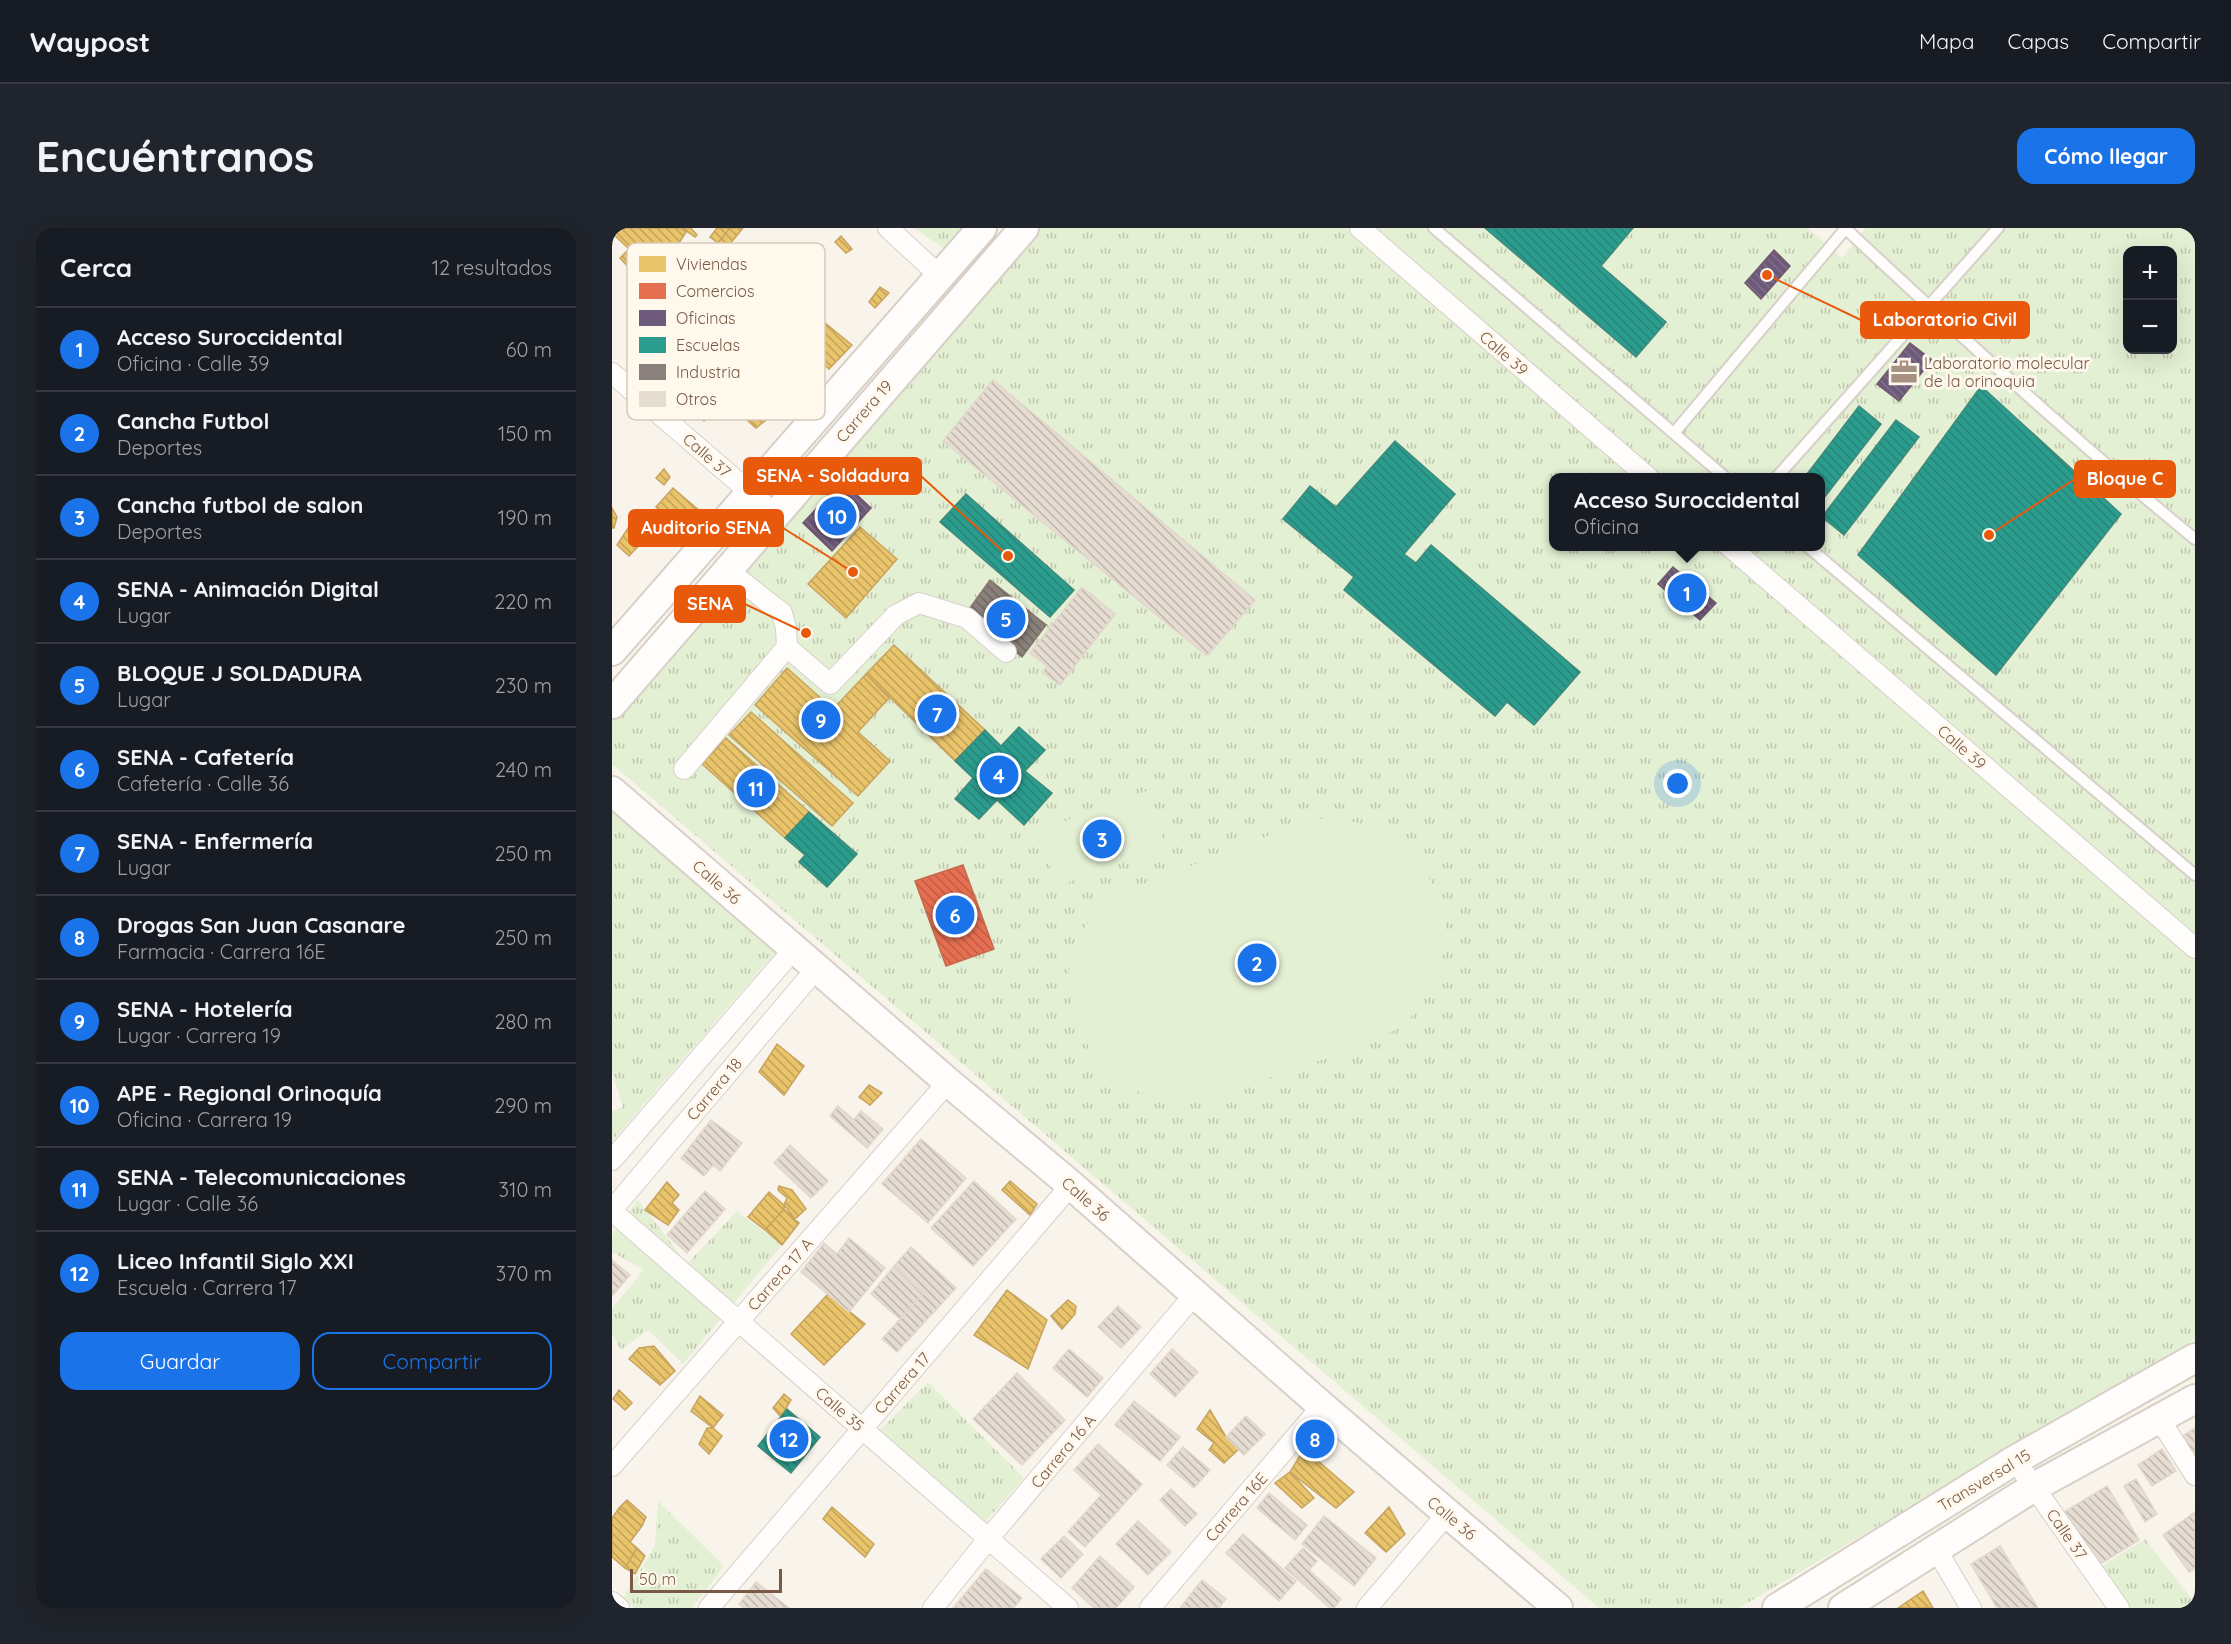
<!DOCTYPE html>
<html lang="es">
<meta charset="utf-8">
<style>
body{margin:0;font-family:Quicksand,sans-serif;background:#20242c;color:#f1f3f6}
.controls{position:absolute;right:18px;top:18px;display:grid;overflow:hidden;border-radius:12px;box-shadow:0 6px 24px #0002}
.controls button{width:54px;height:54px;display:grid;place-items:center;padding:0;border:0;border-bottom:2px solid #363941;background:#171b24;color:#f1f3f6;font:30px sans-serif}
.scale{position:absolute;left:18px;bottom:15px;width:152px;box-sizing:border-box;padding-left:6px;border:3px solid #7a5a47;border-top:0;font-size:16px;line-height:21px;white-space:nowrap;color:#7a5a47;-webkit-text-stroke:4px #fff8ed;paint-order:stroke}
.you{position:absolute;left:1066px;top:556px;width:21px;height:21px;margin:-15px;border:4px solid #fff;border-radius:50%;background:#1a73e8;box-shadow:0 0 0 9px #1a73e833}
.badge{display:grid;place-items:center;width:39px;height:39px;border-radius:50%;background:#1a73e8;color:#fff;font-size:20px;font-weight:700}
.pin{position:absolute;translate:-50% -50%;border:3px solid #fff;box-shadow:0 2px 6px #0006}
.popup{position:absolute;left:937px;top:245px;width:276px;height:78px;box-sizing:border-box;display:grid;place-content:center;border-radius:12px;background:#171b24;filter:drop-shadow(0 2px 4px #0005);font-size:20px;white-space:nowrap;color:#9ea1a6}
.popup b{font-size:22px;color:#f1f3f6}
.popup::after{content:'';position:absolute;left:50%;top:100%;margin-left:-12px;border:12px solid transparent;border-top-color:#171b24}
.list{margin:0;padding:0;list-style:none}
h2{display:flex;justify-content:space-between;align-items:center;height:78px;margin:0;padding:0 24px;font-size:26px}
h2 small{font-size:20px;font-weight:400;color:#9ea1a6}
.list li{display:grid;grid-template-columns:39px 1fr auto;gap:18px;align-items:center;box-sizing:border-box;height:84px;padding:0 24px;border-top:2px solid #363941}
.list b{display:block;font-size:22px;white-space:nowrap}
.list p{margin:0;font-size:20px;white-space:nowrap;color:#9ea1a6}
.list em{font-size:20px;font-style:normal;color:#9ea1a6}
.actions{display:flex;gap:12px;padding:18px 24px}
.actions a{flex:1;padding:14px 0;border:2px solid #1a73e8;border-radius:18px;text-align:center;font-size:21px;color:#1a73e8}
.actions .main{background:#1a73e8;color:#fff}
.map{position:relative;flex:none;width:1583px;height:1380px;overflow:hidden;border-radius:18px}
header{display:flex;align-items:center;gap:36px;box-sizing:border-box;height:84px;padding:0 30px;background:#171b24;border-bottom:2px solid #363941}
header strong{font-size:28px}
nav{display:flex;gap:33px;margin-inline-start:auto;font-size:21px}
.intro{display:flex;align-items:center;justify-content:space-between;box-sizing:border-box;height:144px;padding:0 36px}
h1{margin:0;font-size:42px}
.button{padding:15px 27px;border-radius:18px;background:#1a73e8;color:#fff;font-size:21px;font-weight:700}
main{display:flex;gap:36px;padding:0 36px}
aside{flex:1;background:#171b24;border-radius:18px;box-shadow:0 6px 24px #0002}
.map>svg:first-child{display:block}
.grass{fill:url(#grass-tufts);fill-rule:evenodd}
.pitch{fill:#e4f0d4}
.homes{fill:url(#homes-back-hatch);stroke:#c8a460;stroke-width:1.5}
.shops{fill:url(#shops-back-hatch);stroke:#c6694e;stroke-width:1.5}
.offices{fill:url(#offices-back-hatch);stroke:#71596b;stroke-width:1.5}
.schools{fill:url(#schools-back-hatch);stroke:#428979;stroke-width:1.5}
.industry{fill:url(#industry-back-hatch);stroke:#85756c;stroke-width:1.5}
.building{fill:url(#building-back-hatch);stroke:#e2d7cc;stroke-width:1.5}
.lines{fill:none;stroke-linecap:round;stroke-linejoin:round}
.lane-casing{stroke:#d7d0c8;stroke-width:14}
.street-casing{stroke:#d7d0c8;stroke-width:22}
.secondary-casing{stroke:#d8d0c7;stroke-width:32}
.lane{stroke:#fefdfc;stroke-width:10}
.street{stroke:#fefdfc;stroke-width:20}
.secondary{stroke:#fefdfc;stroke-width:28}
.labels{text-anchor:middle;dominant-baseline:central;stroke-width:6;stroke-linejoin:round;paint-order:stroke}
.street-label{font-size:16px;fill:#7a5a47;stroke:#fff8ed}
.poi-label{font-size:16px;fill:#7a5a47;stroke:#fff8ed;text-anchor:start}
.key{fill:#fff8ed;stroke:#d7c9bb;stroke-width:1.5}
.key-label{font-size:16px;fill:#7a5a47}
.leader{fill:none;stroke:#e8590c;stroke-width:2}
.callout-dot{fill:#e8590c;stroke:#fff8ed;stroke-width:2}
.callout{fill:#e8590c;stroke:#e8590c;stroke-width:2}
.callout-label{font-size:18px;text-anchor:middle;font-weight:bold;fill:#fff}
</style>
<header>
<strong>Waypost</strong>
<nav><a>Mapa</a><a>Capas</a><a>Compartir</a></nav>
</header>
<div class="intro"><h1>Encuéntranos</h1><a class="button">Cómo llegar</a></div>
<main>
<aside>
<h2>Cerca<small>12 resultados</small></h2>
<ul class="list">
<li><span class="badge">1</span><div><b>Acceso Suroccidental</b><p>Oficina · Calle 39</p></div><em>60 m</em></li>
<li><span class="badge">2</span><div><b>Cancha Futbol</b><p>Deportes</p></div><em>150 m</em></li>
<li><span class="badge">3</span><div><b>Cancha futbol de salon</b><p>Deportes</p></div><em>190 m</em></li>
<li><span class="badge">4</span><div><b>SENA - Animación Digital</b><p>Lugar</p></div><em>220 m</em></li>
<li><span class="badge">5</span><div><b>BLOQUE J SOLDADURA</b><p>Lugar</p></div><em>230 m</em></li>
<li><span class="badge">6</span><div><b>SENA - Cafetería</b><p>Cafetería · Calle 36</p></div><em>240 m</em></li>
<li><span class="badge">7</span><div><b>SENA - Enfermería</b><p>Lugar</p></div><em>250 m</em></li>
<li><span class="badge">8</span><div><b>Drogas San Juan Casanare</b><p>Farmacia · Carrera 16E</p></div><em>250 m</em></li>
<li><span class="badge">9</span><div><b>SENA - Hotelería</b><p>Lugar · Carrera 19</p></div><em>280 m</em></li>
<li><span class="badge">10</span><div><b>APE - Regional Orinoquía</b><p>Oficina · Carrera 19</p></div><em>290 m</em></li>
<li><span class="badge">11</span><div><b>SENA - Telecomunicaciones</b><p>Lugar · Calle 36</p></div><em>310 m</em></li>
<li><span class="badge">12</span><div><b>Liceo Infantil Siglo XXI</b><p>Escuela · Carrera 17</p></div><em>370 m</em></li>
</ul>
<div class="actions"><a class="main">Guardar</a><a>Compartir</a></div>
</aside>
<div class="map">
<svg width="1583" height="1380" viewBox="0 0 1583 1380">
<defs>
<pattern id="grass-tufts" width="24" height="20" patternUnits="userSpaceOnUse" patternTransform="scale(1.5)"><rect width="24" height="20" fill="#e4f0d4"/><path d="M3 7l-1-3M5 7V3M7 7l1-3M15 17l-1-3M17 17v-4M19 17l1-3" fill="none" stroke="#bec5ae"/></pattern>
<pattern id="homes-back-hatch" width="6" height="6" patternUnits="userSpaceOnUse" patternTransform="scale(1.5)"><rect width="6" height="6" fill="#e9c46a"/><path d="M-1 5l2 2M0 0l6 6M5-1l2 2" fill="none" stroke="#c2a259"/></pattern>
<pattern id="shops-back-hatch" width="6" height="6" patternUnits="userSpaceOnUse" patternTransform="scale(1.5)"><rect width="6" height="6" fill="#e76f51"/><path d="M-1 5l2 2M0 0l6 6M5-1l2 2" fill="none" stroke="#c05e45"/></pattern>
<pattern id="offices-back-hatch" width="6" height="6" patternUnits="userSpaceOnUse" patternTransform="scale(1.5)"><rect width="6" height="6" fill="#6d597a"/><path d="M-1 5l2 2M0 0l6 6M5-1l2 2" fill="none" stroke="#82708a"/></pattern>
<pattern id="schools-back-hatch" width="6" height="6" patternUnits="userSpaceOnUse" patternTransform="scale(1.5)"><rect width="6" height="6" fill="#2a9d8f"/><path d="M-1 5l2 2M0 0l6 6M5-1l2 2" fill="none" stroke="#298377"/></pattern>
<pattern id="industry-back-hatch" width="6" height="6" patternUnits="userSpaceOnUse" patternTransform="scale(1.5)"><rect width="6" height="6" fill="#8a817c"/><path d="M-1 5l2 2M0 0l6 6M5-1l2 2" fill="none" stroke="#716862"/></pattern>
<pattern id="building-back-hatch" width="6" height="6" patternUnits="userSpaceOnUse" patternTransform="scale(1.5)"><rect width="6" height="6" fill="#e5dcd2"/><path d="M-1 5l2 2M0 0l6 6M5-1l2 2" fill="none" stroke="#bfb5ac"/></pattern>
</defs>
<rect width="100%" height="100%" fill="#f8f4eb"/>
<path class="grass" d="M302 0H353L333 21Z
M424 0H1196L1230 30 1254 0H1583V1111L1127 1380H987L0 536V491ZM1516 22H1560V122H1516ZM942 250H1208V318H942Z
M0 573 169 718 0 913V883L11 879 0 845Z
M26 972 75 1036 125 983 170 1017 71 1136 36 1102 9 1122 0 1107V1080L32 1042 0 1024V1007Z
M316 1154 412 1250 366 1302 263 1207Z
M46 1273 112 1338 80 1380H22L11 1370 43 1317Z
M1533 1311 1583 1375V1380H1515L1488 1339Z"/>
<path class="pitch" d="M533 563 554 618 446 658 426 603Z
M720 590C773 598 799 612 823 661 842 700 834 743 808 777 803 785 795 795 786 800 762 815 733 823 706 833 669 846 631 859 594 872 581 874 566 878 553 874 493 859 445 794 459 732 465 705 481 685 501 668L679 599 699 592Z"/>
<path class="homes" d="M0 0H69L74 4 64 20 83 39 79 49 87 65 74 75 83 82 76 89 37 62 8 30 17 21 0 5Z
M70 0H79L85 7 83 9Z
M105 0H118L106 15 98 9Z
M118 0H131L113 22 106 15Z
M229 8 240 21 234 25 223 14Z
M120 33 150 61 143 78 109 49Z
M90 37 104 54 93 67 79 49Z
M163 54 240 117 217 141 143 78Z
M268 59 277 65 263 80 257 74Z
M87 106 127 141 126 148 114 164 70 125Z
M40 112 43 117 27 141 15 137Z
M47 118 61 130 42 153 27 141Z
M63 135 107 175 92 193 47 155Z
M139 153 168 181 144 200 118 177Z
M52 241 58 249 52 257 44 250Z
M61 260 89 284 70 303 44 279Z
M0 280 5 289 2 300H0Z
M22 291 36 308 17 328 5 317Z
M248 299 285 331 234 390 196 356Z
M282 417 373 502 343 533 254 446Z
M175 440 221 481 254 446 277 470 246 504 278 533 246 568 143 477Z
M139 484 241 575 220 598 117 507Z
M114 510 197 584 173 610 90 536Z
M165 816 192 838 172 867 147 844Z
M257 857 270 865 258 877 247 869Z
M398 953 425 976 418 987 390 962Z
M55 954 67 967 60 975 67 982 56 997 33 982Z
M167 958 180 962 194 981 183 991 172 977 175 970 166 962Z
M157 964 172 977V981L153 1002 136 989Z
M172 981 187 995 170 1017 153 1002Z
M395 1062 435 1092 416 1141 362 1107Z
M216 1066 253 1096 212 1137 179 1106Z
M456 1072 464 1078 463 1086 450 1101 439 1088Z
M42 1118 63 1143 48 1157 17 1131 27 1120Z
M7 1162 20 1175 13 1182 1 1171Z
M172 1166 179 1172 169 1189 161 1180Z
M88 1168 111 1187 101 1200 79 1183Z
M598 1182 614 1209 627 1221 612 1235 597 1222 602 1215 585 1201Z
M95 1200H101L110 1208 97 1226 87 1216Z
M692 1221 742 1264 724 1280 678 1244Z
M678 1244 702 1270 690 1280 663 1255Z
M15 1272 34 1289 30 1298 7 1280Z
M220 1279 262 1316 253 1329 211 1291Z
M777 1279 793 1306 774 1324 753 1305Z
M7 1280 30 1298 18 1314 25 1320 13 1340 0 1329V1290Z
M25 1320 33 1328 23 1346 13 1340Z
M1311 1363 1321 1380H1286Z"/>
<path class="shops" d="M351 637 382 721 334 738 303 653Z"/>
<path class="offices" d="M1162 22 1178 38 1149 71 1133 55Z
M1162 22 1178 38 1149 71 1133 55Z
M1298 115 1320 132 1287 173 1265 156Z
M230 253 259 280 220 323 191 295Z
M1061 339 1104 375 1088 392 1046 356Z"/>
<path class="schools" d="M873 0H1021L989 38 1054 94 1024 129Z
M1369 158 1509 286 1384 447 1246 327Z
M1247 178 1269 196 1208 275V250H1192Z
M1284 192 1307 209 1232 307 1210 289Z
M783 213 843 266 792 326 804 335 819 317 968 444 922 497 895 474 883 488 732 362 742 349 671 291 698 258 724 279Z
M354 266 462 362 438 389 328 294Z
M407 499 433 522 413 543 440 565 412 597 385 572 367 591 343 571 361 550 343 533 373 502 389 518Z
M197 584 245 626 215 659 187 634 193 627 173 610Z
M175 1181 208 1209 179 1245 146 1218Z"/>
<path class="industry" d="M378 352 434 397 410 429 355 384Z"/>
<path class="building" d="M381 152 643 372 595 428 331 213Z
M470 359 503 386 448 457 430 444 435 438 418 425Z
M226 878 242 892 249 883 271 901 255 920 218 888Z
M99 892 130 915 108 943 101 937 92 948 69 930Z
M309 911 354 950 316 995 270 956Z
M178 917 216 953 199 970 162 935Z
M362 953 404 991 361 1038 319 1000Z
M93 963 113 981 75 1025 55 1007Z
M237 1010 273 1040 237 1084 189 1044 212 1015 225 1026Z
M299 1019 344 1060 285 1124 270 1111 311 1066 282 1038Z
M0 1032 18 1047 0 1068Z
M282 1038 311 1066 288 1091 259 1066Z
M506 1078 529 1099 509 1120 486 1099Z
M457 1121 491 1150 475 1169 441 1140Z
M560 1121 586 1144 563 1169 538 1146Z
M405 1145 453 1192 410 1237 361 1191Z
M522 1173 568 1209 548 1233 503 1197Z
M634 1188 653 1206 632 1227 614 1209Z
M1583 1200V1231L1569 1209Z
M486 1216 530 1256 473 1319 456 1304 489 1267 462 1242Z
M571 1219 598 1242 582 1260 555 1237Z
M1550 1221 1564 1243 1540 1258 1526 1237Z
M1524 1251 1545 1286 1533 1294 1512 1258Z
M1495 1258 1527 1312 1485 1338 1452 1284Z
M559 1261 585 1286 573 1298 548 1272Z
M657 1265 695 1297 683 1312 645 1280Z
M1583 1284V1340L1577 1344 1551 1307Z
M712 1288 764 1330 742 1358 690 1316Z
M526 1293 559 1324 536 1347 504 1316Z
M631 1306 684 1353 667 1373 614 1325Z
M452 1308 471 1326 449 1350 429 1331Z
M1388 1318 1426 1380H1385L1359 1336Z
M691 1320 705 1333 697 1342 729 1371 722 1380H718L673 1340Z
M488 1328 522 1359 504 1380H482L460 1360Z
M374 1341 410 1370 401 1380H341Z
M590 1352 614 1371 607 1380H568Z
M144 1354 177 1380H132L127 1376Z"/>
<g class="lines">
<defs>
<path id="lane" d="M822 0 1114 250
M1233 0C1347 107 1462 212 1583 311
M1062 205 1234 0
M1164 250 1386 0
M1195 318 1583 647"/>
<path id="street" d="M276 0 328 48
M748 0 1037 250
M0 145 163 286
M1117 318 1583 720
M115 342 170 385 174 400 175 419 218 456 284 387 307 375 355 390 394 424
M72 541 175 419
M0 932 182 721
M0 982 204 741
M0 983 456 1380
M1548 1192 1583 1247
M1403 1232 1507 1380
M0 1238 336 854
M1324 1321 1359 1380
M0 1374 7 1380
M97 1380 459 957
M321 1380 376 1311 582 1067
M538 1380 710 1178
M755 1380 835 1286"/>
<path id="secondary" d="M0 423 370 0
M0 476 412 0
M0 563 336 854 459 957 710 1178 946 1380
M1165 1380 1403 1232 1583 1130
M1231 1380 1422 1259 1583 1171"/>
</defs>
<use href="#lane" class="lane-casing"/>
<use href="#street" class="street-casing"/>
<use href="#secondary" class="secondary-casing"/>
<use href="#lane" class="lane"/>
<use href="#street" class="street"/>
<use href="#secondary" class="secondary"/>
</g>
<defs>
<symbol id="office-bare" viewBox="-9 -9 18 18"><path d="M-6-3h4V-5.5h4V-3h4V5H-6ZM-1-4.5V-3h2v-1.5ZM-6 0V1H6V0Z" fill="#a69080" stroke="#fff8ed" stroke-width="2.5" paint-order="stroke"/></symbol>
</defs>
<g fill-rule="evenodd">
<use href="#office-bare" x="1273" y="125" width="38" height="38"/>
</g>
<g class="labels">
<g class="street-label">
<text transform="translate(892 125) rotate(41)">Calle 39</text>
<text transform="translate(252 183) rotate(-49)">Carrera 19</text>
<text transform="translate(95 227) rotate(41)">Calle 37</text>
<text transform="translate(1350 519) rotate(41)">Calle 39</text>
<text transform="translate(105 654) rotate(41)">Calle 36</text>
<text transform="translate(102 861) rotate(-50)">Carrera 18</text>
<text transform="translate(474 971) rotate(41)">Calle 36</text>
<text transform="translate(168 1046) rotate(-49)">Carrera 17 A</text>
<text transform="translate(290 1155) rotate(-49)">Carrera 17</text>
<text transform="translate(228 1181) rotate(41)">Calle 35</text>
<text transform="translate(451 1223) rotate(-50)">Carrera 16 A</text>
<text transform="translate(1372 1252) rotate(-31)">Transversal 15</text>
<text transform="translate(624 1279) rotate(-49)">Carrera 16E</text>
<text transform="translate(840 1290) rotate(40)">Calle 36</text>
<text transform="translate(1455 1306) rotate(55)">Calle 37</text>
</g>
<g class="poi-label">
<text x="1312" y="135">Laboratorio molecular<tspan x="1312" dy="18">de la orinoquia</tspan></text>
</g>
</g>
<rect x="15" y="15" width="198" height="177" rx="9" class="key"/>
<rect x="27" y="28" width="27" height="16" fill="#e9c46a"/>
<rect x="27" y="55" width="27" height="16" fill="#e76f51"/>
<rect x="27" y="82" width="27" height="16" fill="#6d597a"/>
<rect x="27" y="109" width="27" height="16" fill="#2a9d8f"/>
<rect x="27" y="136" width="27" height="16" fill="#8a817c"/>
<rect x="27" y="163" width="27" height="16" fill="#e5dcd2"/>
<g class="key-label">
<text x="64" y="42">Viviendas</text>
<text x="64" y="69">Comercios</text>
<text x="64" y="96">Oficinas</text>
<text x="64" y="123">Escuelas</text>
<text x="64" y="150">Industria</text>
<text x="64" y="177">Otros</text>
</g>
<path class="leader" d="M1155 47L1249 92M396 328L309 248M1377 307L1463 251M241 344L171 300M194 405L133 376"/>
<g class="callout-dot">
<circle cx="1155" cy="47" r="6"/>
<circle cx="396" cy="328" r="6"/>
<circle cx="1377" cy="307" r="6"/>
<circle cx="241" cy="344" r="6"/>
<circle cx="194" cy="405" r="6"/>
</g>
<g class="callout">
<rect x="1249" y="74" width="168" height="36" rx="6"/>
<rect x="132" y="230" width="177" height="36" rx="6"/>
<rect x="1463" y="233" width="100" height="36" rx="6"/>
<rect x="17" y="282" width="154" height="36" rx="6"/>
<rect x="63" y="358" width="70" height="36" rx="6"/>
</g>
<g class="callout-label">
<text x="1333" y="98">Laboratorio Civil</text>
<text x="221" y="254">SENA - Soldadura</text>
<text x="1513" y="257">Bloque C</text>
<text x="94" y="306">Auditorio SENA</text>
<text x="98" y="382">SENA</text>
</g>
</svg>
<div class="controls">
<button>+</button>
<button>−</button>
</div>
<div class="scale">50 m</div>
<div class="you"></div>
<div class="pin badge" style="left:1075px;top:365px">1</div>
<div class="popup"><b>Acceso Suroccidental</b>Oficina</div>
<div class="pin badge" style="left:645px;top:735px">2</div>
<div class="pin badge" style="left:490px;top:611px">3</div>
<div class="pin badge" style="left:387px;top:547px">4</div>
<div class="pin badge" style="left:394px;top:391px">5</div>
<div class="pin badge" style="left:343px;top:687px">6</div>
<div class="pin badge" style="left:325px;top:486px">7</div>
<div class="pin badge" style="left:703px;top:1211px">8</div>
<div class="pin badge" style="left:209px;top:492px">9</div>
<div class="pin badge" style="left:225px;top:288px">10</div>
<div class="pin badge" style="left:144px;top:560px">11</div>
<div class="pin badge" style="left:177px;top:1211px">12</div>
</div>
</main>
